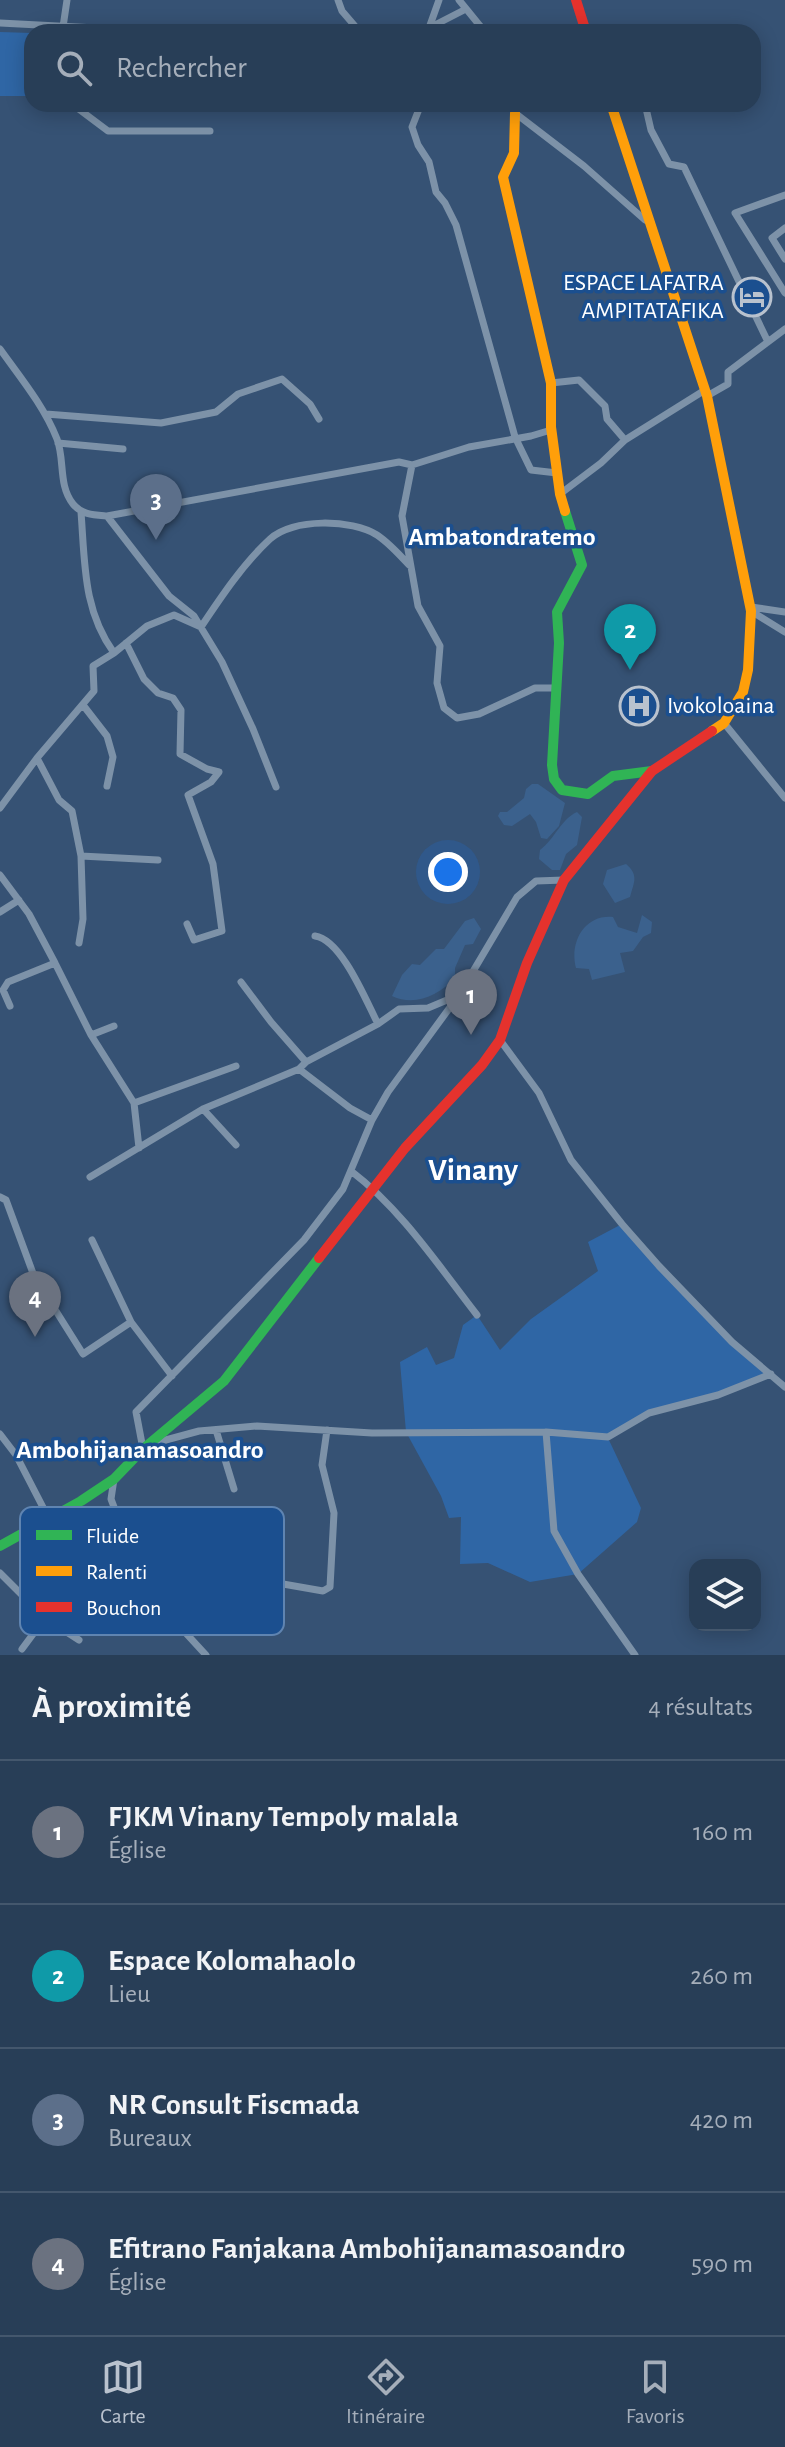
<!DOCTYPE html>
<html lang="fr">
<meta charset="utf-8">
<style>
body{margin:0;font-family:"Alegreya Sans",sans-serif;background:#344961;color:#f1f3f6}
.controls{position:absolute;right:24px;bottom:24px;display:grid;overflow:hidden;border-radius:16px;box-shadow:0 4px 20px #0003}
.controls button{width:72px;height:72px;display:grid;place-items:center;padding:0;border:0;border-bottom:2px solid #44576d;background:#283e57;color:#f1f3f6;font:40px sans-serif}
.you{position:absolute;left:448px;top:872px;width:28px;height:28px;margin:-20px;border:6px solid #fff;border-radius:50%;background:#1a73e8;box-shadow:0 0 0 12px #1a73e833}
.badge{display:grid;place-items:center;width:52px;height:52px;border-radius:50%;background:#b9c2ce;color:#fff;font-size:26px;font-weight:700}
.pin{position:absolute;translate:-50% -66px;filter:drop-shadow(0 2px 4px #0008)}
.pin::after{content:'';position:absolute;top:42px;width:28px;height:24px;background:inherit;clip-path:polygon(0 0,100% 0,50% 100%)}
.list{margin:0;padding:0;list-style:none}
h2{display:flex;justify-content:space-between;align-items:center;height:104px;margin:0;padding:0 32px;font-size:34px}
h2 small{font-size:26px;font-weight:400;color:#a5aeba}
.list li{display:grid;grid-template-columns:52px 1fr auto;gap:24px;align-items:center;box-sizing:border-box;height:144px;padding:0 32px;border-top:2px solid #44576d}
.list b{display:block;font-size:30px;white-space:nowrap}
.list p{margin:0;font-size:26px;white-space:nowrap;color:#a5aeba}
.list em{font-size:26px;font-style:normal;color:#a5aeba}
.icon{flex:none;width:44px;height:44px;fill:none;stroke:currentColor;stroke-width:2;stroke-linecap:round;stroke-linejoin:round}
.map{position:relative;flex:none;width:785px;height:1655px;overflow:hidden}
.search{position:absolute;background:#283e57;box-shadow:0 4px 20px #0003;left:24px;right:24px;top:24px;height:88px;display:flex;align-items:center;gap:20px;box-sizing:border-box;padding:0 28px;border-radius:24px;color:#a5aeba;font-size:30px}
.sheet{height:680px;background:#283e57}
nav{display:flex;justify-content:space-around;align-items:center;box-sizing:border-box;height:112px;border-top:2px solid #44576d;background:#283e57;font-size:22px;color:#a5aeba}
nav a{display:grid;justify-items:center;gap:4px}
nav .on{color:#b9c2ce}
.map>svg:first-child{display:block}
.green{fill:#2f66a5}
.water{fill:#3b618d}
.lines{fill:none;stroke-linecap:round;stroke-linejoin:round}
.street{stroke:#7d92a8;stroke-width:7}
.fast{stroke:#30b455;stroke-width:10}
.slow{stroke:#ff9f0a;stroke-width:10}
.jam{stroke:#e5322d;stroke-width:10}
.labels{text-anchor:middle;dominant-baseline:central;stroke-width:7;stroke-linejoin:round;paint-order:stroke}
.poi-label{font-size:24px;fill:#fff;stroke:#1b4f8f;text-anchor:end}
.neighbourhood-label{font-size:26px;font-weight:bold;fill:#fff;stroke:#1b4f8f}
.district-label{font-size:32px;font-weight:bold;fill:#fff;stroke:#1b4f8f}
.key{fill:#1b4f8f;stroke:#5f84b1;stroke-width:2}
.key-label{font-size:22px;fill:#fff}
</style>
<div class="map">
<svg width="785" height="1655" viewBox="0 0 785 1655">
<rect width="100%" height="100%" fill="#365274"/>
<path class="green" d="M0 32 32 33V96H0Z
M622 1224 732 1342 771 1374 718 1395 649 1413 608 1438 641 1508 637 1522 578 1574 530 1582 488 1563 460 1564 461 1517 449 1518 441 1496 406 1432 400 1362 427 1347 436 1365 454 1358 463 1325 477 1315 500 1350 531 1319 598 1271 588 1242Z"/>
<path class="water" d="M532 784H538L565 803 559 826 547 839 541 838 536 822 530 814 512 826 504 825 498 816 500 812H507L524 798 526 789Z
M577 812 582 817 577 845 566 854 560 870H552L539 859 540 850C555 839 560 820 577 812Z
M626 864C639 875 634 882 630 897L615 903 603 884 607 870Z
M642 915 652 922 651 933 643 937 633 951 620 953 625 972 592 980 589 969 576 968C569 942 585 914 613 917L618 927 637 933Z
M474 918 481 929 473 944 465 945 455 968V978C439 995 415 1007 392 996L402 975 412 964 420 965 436 949H444L465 921Z"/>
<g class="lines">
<path class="street" d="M338 0 342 11 360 32
M459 0 485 32
M0 23 173 32
M63 27 67 0
M429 28 466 9
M418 32 429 28 439 0
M72 104 108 131H210
M421 104 412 127 418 145 429 162 436 192 445 203 456 225 515 437 531 470 557 473
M513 104 515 113 584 166 645 220
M645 104 651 130 669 164 684 167 768 342
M785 195 735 213 785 293
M785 228 772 238 785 259
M0 349C20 377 44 406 57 439 65 460 58 485 73 504 82 515 94 515 107 516L169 596 194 616 222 662 253 729 276 787
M551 383 579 380 605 406 607 419 625 440
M707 396 728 384V372L785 329
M46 414 161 423 216 412 238 394 282 379 310 404 319 419
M58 443 123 449
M412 465 469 447 531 436 551 430
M560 494 601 463 625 440 705 390
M107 516 399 462 412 465 402 516 418 606 440 646 437 683 444 708 457 718 479 714 535 688H555
M751 607 785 612
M751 611 785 632
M126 643 144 679 158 693 173 698 181 710 180 754 207 769 219 772 211 782 188 795 213 864 222 931 194 940 187 924
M114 653 147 626 174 615 201 627C221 597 243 564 270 539 292 518 352 519 377 535 389 543 399 554 409 565
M83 705 107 736 113 757 107 786
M724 723 785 798
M37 758 59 800 72 811 81 856 83 919 79 943
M0 808 37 758 94 691 93 666 114 653C83 610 85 564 81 512
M81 856 158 860
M0 875 29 914 55 963 8 982 3 990 10 1006
M0 912 19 900
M315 936C342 940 366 1001 378 1024
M55 963 91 1035 114 1026
M91 1035 134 1103 236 1066
M500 1040 539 1093 571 1160 622 1224 659 1266 732 1342 785 1387
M306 1062 378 1024 399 1009 428 1008 459 995
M299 1069 350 1108 372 1120
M134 1103 139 1148
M203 1109 236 1145
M351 1171C401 1209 438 1265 477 1315
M90 1177 203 1109 299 1069 306 1062 271 1022 241 982
M0 1197 6 1200 34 1276 83 1354 131 1322 92 1240
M131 1322 172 1376
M216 1430 234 1489
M546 1432 554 1531 578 1574 635 1655
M0 1434 16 1455 48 1517
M151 1444 199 1431 257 1426 372 1433 546 1432 608 1437 649 1413 718 1395 771 1374
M143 1449 136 1412 304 1240 343 1189 372 1120 388 1092 459 995 517 897 536 881 564 880
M114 1479 111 1499 133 1558 137 1580 206 1655
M0 1573 45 1618 79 1640
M137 1580 158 1576 190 1587 205 1578
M253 1590 283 1584 323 1591 330 1587 334 1513 322 1465 327 1430
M22 1649 45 1618"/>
<path class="fast" d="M565 511 582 565 557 612 559 643 552 765 554 779 562 790 588 794 613 776 652 771
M0 1546 81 1501 114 1479 143 1449 224 1381 319 1258"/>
<path class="slow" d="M611 104 707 396 751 611 748 670 743 692 724 723 712 731
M515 113 514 153 503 177 551 383V427L560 494 565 511"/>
<path class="jam" d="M576 0 586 32
M319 1258 405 1148 482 1065 500 1040 527 963 564 880 652 771 712 731"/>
</g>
<defs>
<symbol id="hotel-ring" viewBox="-11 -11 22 22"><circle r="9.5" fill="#1b4f8f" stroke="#b9c2ce" stroke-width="1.5"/><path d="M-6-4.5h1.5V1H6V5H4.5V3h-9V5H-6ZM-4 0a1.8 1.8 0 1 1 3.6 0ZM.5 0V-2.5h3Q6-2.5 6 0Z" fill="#b9c2ce"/></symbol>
<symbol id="hospital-ring" viewBox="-11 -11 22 22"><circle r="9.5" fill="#1b4f8f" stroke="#b9c2ce" stroke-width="1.5"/><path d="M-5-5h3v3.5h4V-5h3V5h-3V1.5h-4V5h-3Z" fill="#b9c2ce"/></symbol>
</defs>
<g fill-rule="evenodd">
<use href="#hotel-ring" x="730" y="275" width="44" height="44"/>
<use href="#hospital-ring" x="617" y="684" width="44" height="44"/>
</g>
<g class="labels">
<g class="poi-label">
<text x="724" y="283">ESPACE LAFATRA<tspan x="724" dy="28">AMPITATAFIKA</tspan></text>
<text x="667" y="706" text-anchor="start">Ivokoloaina</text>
</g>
<g class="neighbourhood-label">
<text x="502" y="537">Ambatondratemo</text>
<text x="140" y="1450">Ambohijanamasoandro</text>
</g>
<g class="district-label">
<text x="473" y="1170">Vinany</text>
</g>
</g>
<rect x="20" y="1507" width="264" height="128" rx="12" class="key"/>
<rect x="36" y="1530" width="36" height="10" fill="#30b455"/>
<rect x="36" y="1566" width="36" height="10" fill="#ff9f0a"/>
<rect x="36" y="1602" width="36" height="10" fill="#e5322d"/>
<g class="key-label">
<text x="86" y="1543">Fluide</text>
<text x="86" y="1579">Ralenti</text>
<text x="86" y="1615">Bouchon</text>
</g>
</svg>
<div class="controls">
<button><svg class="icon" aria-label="layers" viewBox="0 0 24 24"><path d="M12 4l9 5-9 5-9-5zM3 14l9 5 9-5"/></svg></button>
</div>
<div class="you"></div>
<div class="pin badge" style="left:471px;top:1035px;background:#6b7280">1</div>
<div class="pin badge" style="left:630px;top:670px;background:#0f9aa8">2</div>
<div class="pin badge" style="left:156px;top:540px;background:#5c6f8a">3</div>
<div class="pin badge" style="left:35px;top:1337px;background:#6b7280">4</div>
<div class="search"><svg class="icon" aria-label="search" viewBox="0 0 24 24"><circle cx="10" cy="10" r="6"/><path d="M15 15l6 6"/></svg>Rechercher</div>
</div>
<section class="sheet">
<h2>À proximité<small>4 résultats</small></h2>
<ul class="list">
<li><span class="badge" style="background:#6b7280">1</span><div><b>FJKM Vinany Tempoly malala</b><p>Église</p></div><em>160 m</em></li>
<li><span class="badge" style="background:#0f9aa8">2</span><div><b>Espace Kolomahaolo</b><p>Lieu</p></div><em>260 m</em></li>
<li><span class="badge" style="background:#5c6f8a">3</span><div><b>NR Consult Fiscmada</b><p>Bureaux</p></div><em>420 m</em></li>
<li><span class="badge" style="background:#6b7280">4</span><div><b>Efitrano Fanjakana Ambohijanamasoandro</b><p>Église</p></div><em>590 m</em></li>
</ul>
</section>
<nav>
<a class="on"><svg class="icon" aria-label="map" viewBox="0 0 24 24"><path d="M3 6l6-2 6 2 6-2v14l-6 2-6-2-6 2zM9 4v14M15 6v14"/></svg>Carte</a>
<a><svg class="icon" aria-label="directions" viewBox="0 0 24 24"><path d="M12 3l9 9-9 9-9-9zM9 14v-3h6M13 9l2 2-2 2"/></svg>Itinéraire</a>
<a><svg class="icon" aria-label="saved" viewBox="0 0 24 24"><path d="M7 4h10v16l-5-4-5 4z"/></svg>Favoris</a>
</nav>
